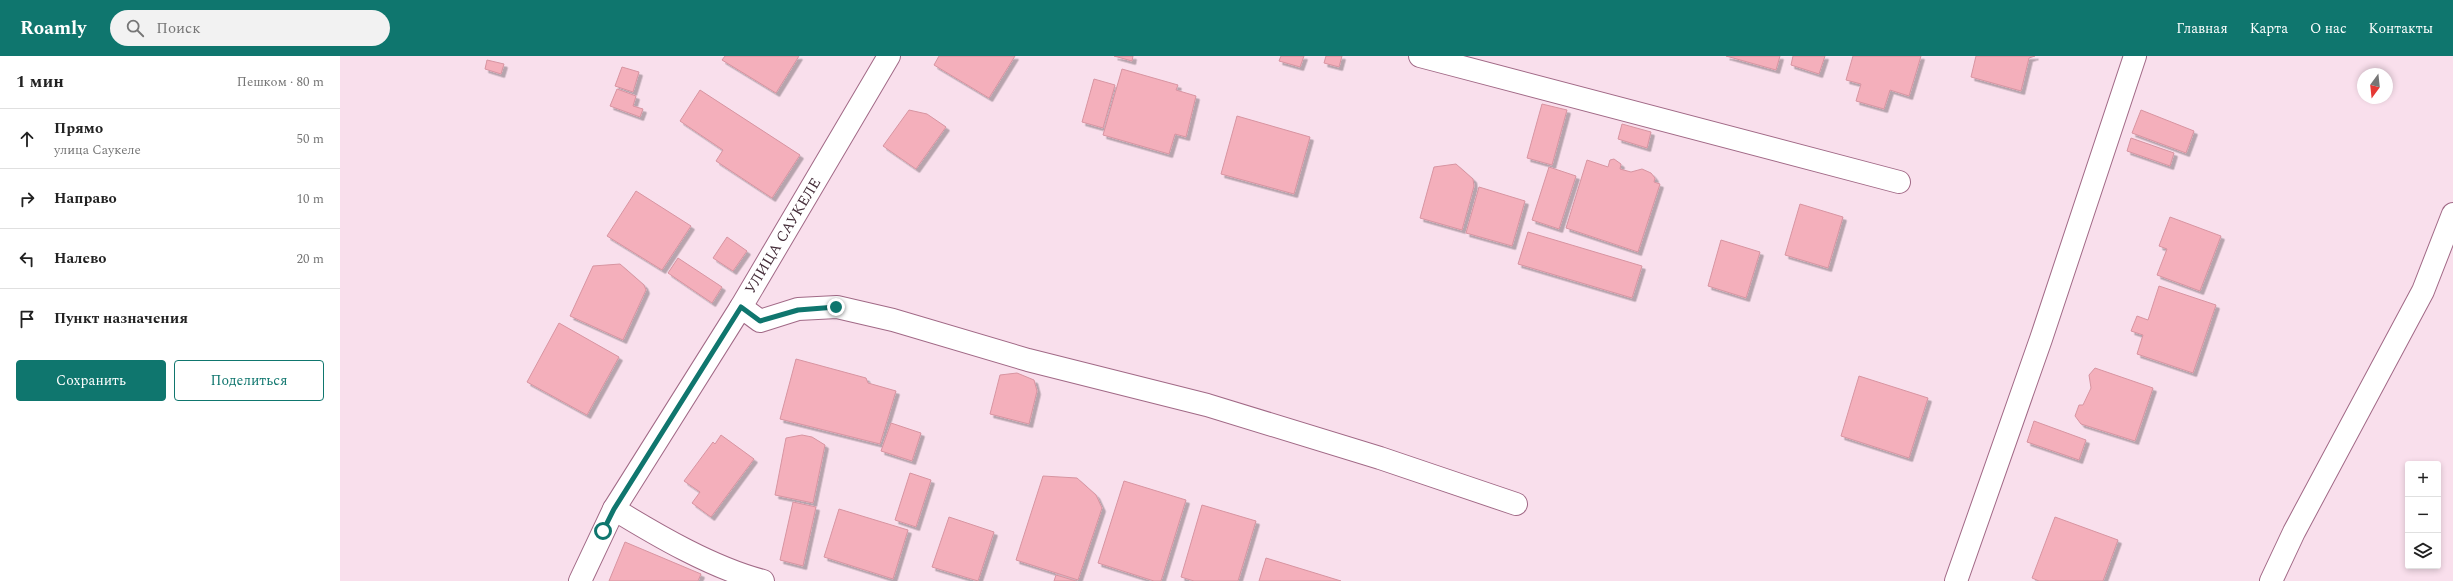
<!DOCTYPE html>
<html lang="ru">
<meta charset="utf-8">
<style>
body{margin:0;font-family:Spectral,serif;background:#f2f2f2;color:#222}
.controls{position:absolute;right:12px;bottom:12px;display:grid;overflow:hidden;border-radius:4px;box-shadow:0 2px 6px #0003}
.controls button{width:36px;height:36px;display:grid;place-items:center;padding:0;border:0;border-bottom:1px solid #e0e0e0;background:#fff;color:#222;font:20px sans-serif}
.compass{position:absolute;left:2017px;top:12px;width:36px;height:36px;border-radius:50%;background:#fff;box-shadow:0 2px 6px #0003;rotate:195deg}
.stop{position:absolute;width:12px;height:12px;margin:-9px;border:3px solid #0f766e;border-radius:50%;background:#fff}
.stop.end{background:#0f766e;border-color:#fff;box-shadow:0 1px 4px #0008}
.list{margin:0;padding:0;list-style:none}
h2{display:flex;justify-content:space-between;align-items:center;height:52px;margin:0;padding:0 16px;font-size:17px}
h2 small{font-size:13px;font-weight:400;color:#767676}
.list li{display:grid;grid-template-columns:26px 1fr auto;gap:12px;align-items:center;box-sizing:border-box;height:60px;padding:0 16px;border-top:1px solid #e0e0e0}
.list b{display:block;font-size:15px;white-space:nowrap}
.list p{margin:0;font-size:13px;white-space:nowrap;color:#767676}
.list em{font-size:13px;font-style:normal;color:#767676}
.actions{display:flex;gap:8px;padding:12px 16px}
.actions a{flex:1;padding:9px 0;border:1px solid #0f766e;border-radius:4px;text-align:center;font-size:14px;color:#0f766e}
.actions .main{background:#0f766e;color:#fff}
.icon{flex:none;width:22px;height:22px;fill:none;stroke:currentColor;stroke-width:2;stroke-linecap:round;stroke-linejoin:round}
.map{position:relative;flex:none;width:2113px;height:525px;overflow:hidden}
header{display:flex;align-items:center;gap:24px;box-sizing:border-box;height:56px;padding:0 20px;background:#0f766e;color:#fff}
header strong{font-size:19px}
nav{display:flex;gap:22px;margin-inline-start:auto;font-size:14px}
.search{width:280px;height:36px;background:#f2f2f2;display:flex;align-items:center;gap:10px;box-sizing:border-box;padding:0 14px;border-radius:22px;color:#767676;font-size:15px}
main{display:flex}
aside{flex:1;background:#fff}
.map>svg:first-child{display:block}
.building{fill:#f4afbb;stroke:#d794a1;filter:url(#shadow)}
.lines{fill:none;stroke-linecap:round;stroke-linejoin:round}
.street-casing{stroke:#a16986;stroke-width:24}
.secondary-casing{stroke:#a16986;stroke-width:24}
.street{stroke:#fff;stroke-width:22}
.secondary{stroke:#fff;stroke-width:22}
.route{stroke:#0f766e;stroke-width:5}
.labels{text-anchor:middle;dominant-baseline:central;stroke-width:3;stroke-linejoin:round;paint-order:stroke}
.street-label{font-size:15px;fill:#452d39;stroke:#fff}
</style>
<header>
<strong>Roamly</strong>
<div class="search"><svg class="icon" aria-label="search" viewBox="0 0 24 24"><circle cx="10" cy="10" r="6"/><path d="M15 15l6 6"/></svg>Поиск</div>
<nav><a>Главная</a><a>Карта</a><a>О нас</a><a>Контакты</a></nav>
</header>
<main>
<aside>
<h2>1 мин<small>Пешком · 80 m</small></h2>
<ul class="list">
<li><svg class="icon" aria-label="ahead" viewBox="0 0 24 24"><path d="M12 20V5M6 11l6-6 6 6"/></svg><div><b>Прямо</b><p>улица Саукеле</p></div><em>50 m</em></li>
<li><svg class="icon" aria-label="right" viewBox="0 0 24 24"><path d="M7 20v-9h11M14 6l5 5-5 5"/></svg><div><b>Направо</b></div><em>10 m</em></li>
<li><svg class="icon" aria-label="left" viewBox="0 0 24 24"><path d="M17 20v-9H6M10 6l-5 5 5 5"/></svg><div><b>Налево</b></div><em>20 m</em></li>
<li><svg class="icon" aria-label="arrive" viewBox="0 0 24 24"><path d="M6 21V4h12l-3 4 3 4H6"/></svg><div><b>Пункт назначения</b></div></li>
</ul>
<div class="actions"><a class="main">Сохранить</a><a>Поделиться</a></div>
</aside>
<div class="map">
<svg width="2113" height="525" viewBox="0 0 2113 525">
<defs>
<filter id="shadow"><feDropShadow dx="3.5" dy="3.5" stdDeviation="0" flood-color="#0004"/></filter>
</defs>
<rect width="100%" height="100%" fill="#f9dfec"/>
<path class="building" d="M385 0H459L436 37 382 4Z
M599 0H675L649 42 594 9Z
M774 0H793L792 5Z
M941 0H964L960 11 939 5Z
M986 0H1002L999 11 984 7Z
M1386 0H1440L1436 14Z
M1453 0H1485L1479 18 1451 9Z
M1513 0H1581L1569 40 1550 34 1544 53 1516 45 1521 28 1506 24Z
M1636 0H1695L1689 2 1681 35 1631 21Z
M147 4 164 8 161 18 145 13Z
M282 11 299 16 293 36 275 30Z
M782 13 838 29 836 34 856 40 846 81 835 78 829 98 763 79Z
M754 23 775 29 763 72 742 66Z
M277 33 296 40 293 50 303 53 300 61 270 50Z
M360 34 460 99 432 142 376 105 383 94 340 65Z
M1202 48 1227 54 1212 109 1187 102Z
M569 54 587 58 606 71 576 113 543 90Z
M1801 54 1854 75 1846 97 1792 77Z
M897 60 970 81 954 138 881 118Z
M1282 68 1311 76 1307 92 1278 83Z
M1791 82 1834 97 1830 110 1787 95Z
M1274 103 1281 108 1280 113 1291 116 1302 113 1311 117 1315 122 1314 126 1320 128 1298 196 1226 172 1247 104 1268 111 1270 104Z
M1116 108 1133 123 1134 130 1122 174 1080 162 1094 111Z
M1209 111 1236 120 1219 173 1192 164Z
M1139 131 1185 145 1172 190 1126 177Z
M296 135 351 170 322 214 267 180Z
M1460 148 1503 161 1488 212 1445 199Z
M1830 161 1881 180 1860 235 1817 219 1827 193 1819 190Z
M1188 176 1302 210 1292 242 1178 208Z
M387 181 407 195 393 215 373 202Z
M1381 184 1420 196 1406 242 1368 230Z
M338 202 382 231 372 247 328 217Z
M280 208 304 229 306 234 283 284 230 260 253 210Z
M1819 230 1876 249 1853 317 1797 298 1803 279 1791 275 1797 260 1808 264Z
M219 267 279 301 247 359 187 326Z
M456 303 526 322 528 327 556 335 540 388 440 363Z
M1755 312 1813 332 1795 385 1741 368 1735 360 1739 349H1743L1751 332 1749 319Z
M677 317 694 324 697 335 689 368 650 358 660 319Z
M1519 320 1588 342 1569 402 1501 380Z
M1694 365 1746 384 1739 404 1687 386Z
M551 367 581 377 572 405 541 395Z
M381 379 414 403 371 461 352 447 360 436 344 425 373 386 375 388Z
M462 379 472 381 485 389 473 447 435 439 446 382Z
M570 417 591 424 576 471 555 464Z
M703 420 737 422 756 439 762 452 738 524 676 504Z
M784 425 846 444 821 525H814L758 507Z
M453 446 476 451 463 510 440 504Z
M862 449 916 465 898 525H854L841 521Z
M499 453 568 474 553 523 484 501Z
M609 461 654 476 638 525 592 511Z
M1715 461 1778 484 1763 525H1699L1692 522Z
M285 486 361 518 358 525H269Z
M926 502 1001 525H919Z
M716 519 736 525H714Z"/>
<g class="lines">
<defs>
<path id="street" d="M1080 0 1559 126
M401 251 420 265 458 253 497 251 553 264 688 304 867 349 1040 402 1176 448
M274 453C318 480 373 512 423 525
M1616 525 1701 283 1795 0
M1931 525 1954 476 2083 235 2113 158"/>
<path id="secondary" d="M240 525 274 453 401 251 549 0"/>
</defs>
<use href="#street" class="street-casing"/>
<use href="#secondary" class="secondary-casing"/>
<use href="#street" class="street"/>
<use href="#secondary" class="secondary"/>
</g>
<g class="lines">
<path class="route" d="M263 475 274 453 401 251 420 265 458 254 496 251"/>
</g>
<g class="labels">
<g class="street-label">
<text transform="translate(443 180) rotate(-59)">УЛИЦА САУКЕЛЕ</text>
</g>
</g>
</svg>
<div class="controls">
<button>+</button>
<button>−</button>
<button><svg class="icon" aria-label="layers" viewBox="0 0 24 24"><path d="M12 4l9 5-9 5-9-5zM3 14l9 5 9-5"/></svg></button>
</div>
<svg class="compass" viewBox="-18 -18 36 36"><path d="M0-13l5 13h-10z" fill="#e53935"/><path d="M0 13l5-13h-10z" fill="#767676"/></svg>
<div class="stop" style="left:263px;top:475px"></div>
<div class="stop end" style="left:496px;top:251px"></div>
</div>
</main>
